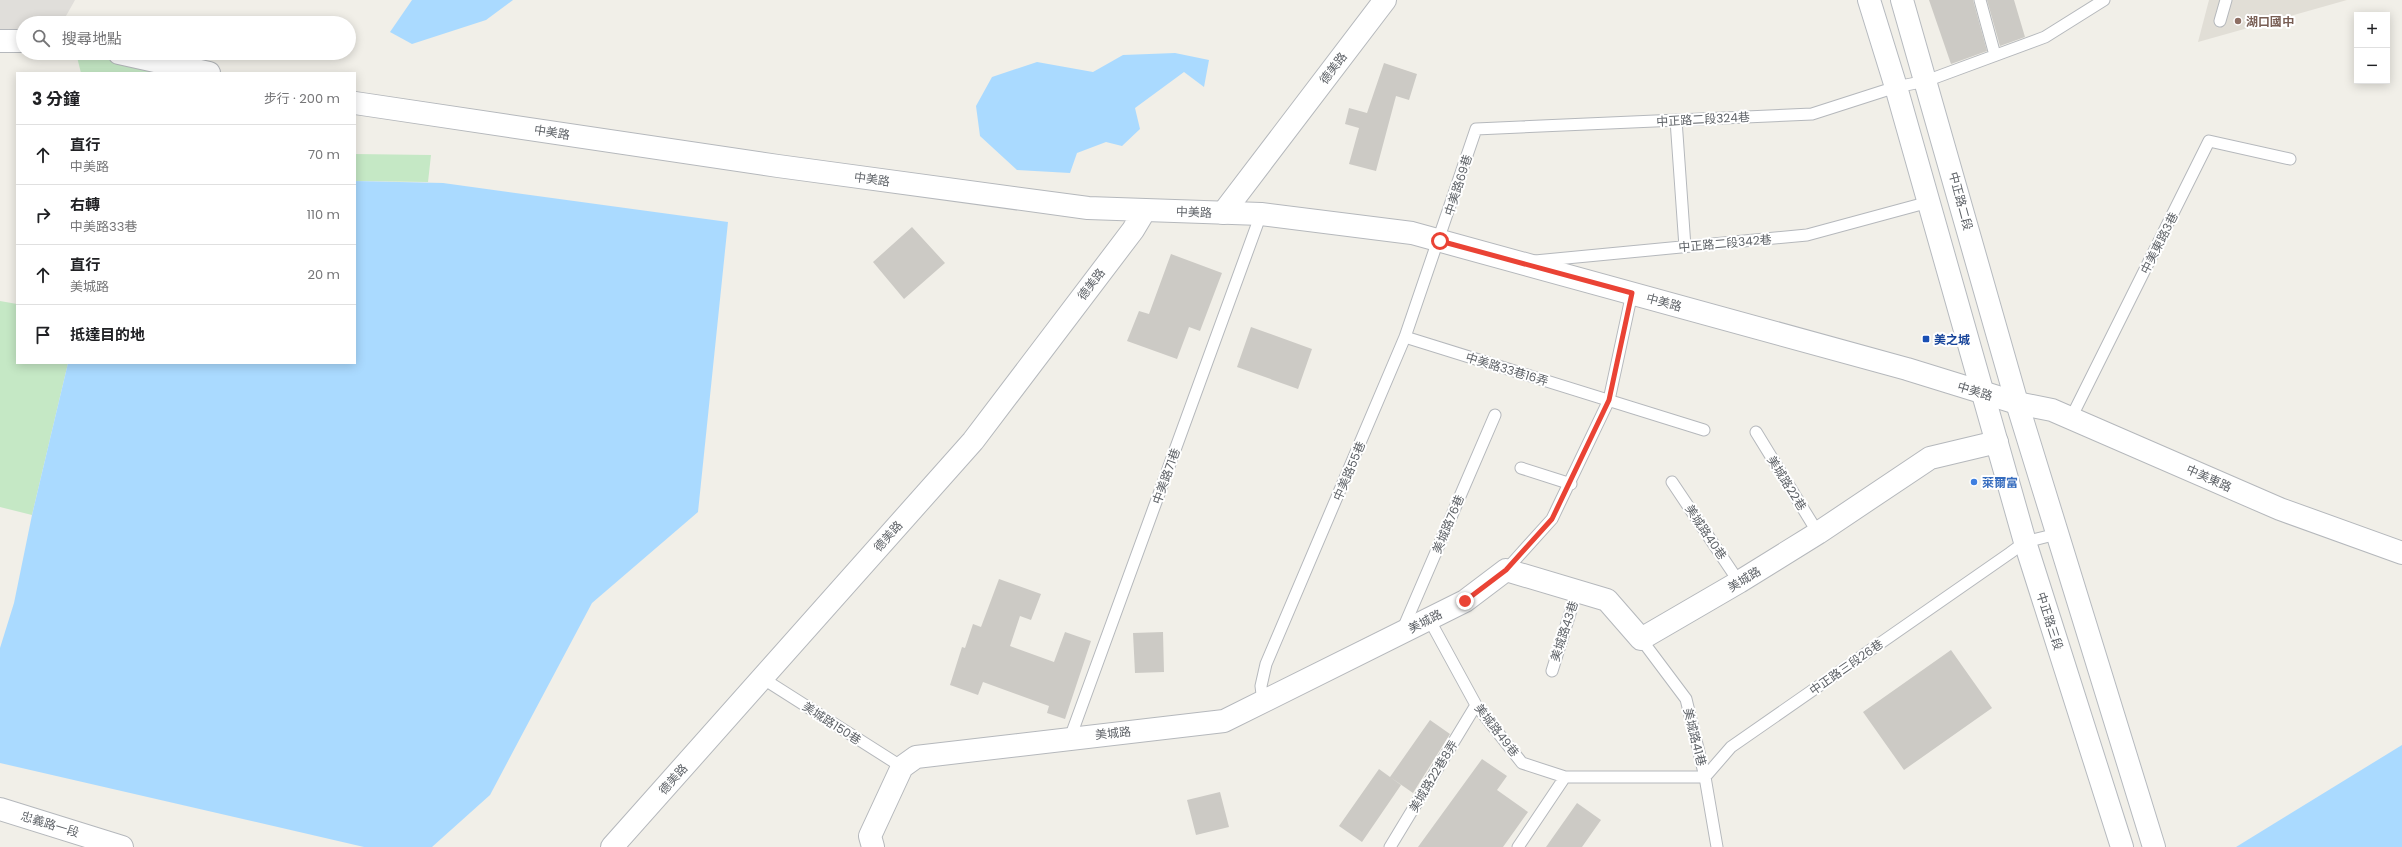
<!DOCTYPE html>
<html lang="zh-TW">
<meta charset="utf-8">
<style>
body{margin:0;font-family:Poppins,"Noto Sans TC",sans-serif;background:#f2f2f2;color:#202124}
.controls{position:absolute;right:12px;top:12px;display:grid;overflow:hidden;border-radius:0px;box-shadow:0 2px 10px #0003}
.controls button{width:36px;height:36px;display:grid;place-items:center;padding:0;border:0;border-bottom:1px solid #e0e0e0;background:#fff;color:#202124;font:20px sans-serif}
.stop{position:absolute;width:12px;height:12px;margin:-9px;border:3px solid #ea4335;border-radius:50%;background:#fff}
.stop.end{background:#ea4335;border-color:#fff;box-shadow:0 1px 4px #0008}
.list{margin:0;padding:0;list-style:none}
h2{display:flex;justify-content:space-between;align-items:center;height:52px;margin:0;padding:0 16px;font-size:17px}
h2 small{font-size:13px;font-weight:400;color:#757577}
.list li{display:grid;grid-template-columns:26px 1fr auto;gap:12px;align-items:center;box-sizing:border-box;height:60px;padding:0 16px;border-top:1px solid #e0e0e0}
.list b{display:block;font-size:15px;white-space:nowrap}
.list p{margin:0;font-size:13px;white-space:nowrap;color:#757577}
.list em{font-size:13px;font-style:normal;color:#757577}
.icon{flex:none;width:22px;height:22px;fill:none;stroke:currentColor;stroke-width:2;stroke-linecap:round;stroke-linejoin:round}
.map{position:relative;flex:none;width:2402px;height:847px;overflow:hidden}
.search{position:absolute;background:#fff;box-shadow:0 2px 10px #0003;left:16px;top:16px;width:340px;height:44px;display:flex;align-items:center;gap:10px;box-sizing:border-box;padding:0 14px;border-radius:22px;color:#757577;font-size:15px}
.panel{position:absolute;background:#fff;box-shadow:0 2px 10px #0003;left:16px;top:72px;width:340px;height:292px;border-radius:0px}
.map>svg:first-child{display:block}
.industrial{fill:#e0deda}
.education{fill:#e1ded6}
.green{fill:#c5e8c5}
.water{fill:#aadaff}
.building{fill:#cccac5}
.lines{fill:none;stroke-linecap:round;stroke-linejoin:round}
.service-casing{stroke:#b5b8bc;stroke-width:13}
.minor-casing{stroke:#b5b8bc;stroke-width:24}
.tertiary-casing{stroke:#b5b8bc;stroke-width:24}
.secondary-casing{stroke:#b6babf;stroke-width:24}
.service{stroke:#fff;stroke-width:11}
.minor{stroke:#fff;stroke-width:22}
.tertiary{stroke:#fff;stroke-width:22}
.secondary{stroke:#fff;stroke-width:22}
.route{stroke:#ea4335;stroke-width:5}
.education-dot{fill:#8d6e63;stroke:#fff;stroke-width:1.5}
.transit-dot{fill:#1a4fb4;stroke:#fff;stroke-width:1.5}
.shop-dot{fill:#3f7fe0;stroke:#fff;stroke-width:1.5}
.labels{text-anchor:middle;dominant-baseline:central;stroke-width:4;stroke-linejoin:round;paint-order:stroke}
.education-label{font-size:12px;font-weight:bold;fill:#785e54;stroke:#fff;text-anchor:start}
.street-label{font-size:12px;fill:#5f6368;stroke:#fff}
.transit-label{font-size:12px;font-weight:bold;fill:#164399;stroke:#fff;text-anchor:start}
.shop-label{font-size:12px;font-weight:bold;fill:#366cbe;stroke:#fff;text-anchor:start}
</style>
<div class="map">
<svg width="2402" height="847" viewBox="0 0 2402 847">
<rect width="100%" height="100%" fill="#f1efe8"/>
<path class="industrial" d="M0 0H75L62 23H23V36L0 35Z"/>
<path class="education" d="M2209 0H2347L2198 42Z"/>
<path class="green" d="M76 53H119L209 73H81Z
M355 154 431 155 428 182 355 181Z
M0 301 17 304V363H68L32 515 0 507Z"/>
<path class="water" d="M412 0H513L486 20 412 44 390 32Z
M1175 53 1209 60 1204 87 1184 72 1135 108 1140 129 1122 146 1106 142 1077 153 1070 173 1017 170 980 136 976 106 992 77 1037 62 1093 72 1123 55Z
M355 181 443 183 728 222 698 512 592 603 490 795 432 847H364L0 763V648L14 603 32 515 68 363H355Z
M2402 745V847H2236Z"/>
<path class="building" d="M1929 0H1973L1987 51 1951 64Z
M1987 0H2014L2025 37 2000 46Z
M1384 63 1417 74 1409 100 1396 96 1376 171 1349 164 1359 128 1345 124 1349 108 1367 113Z
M912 227 945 263 904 299 873 262Z
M1171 254 1222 273 1200 331 1189 327 1177 359 1127 341 1139 311 1149 314Z
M1251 327 1312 349 1298 389 1237 367Z
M999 579 1041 594 1031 620 1020 616 1010 646 1054 662 1065 632 1091 641 1065 719 1047 713 1049 706 983 682 978 695 950 685 962 647 965 648 973 624 981 627Z
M1163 632 1164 672 1135 673 1133 633Z
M1951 650 1992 708 1904 770 1863 712Z
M1430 720 1450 734 1413 793 1390 777Z
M1482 759 1507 776 1497 790 1528 812 1503 847H1418Z
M1379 769 1401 785 1362 842 1339 826Z
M1220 792 1229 827 1196 835 1187 800Z
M1577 803 1601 820 1582 847H1546Z"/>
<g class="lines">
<defs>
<path id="service" d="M1980 0 1995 55
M2220 21 2226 0
M1676 120 1685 247
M1535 261 1807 235 1929 202
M1405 337 1704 430
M2071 418 2209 141 2290 159
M1756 432 1818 533
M1521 468 1571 484
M1672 482 1739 582
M1506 570 1552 519 1609 400 1632 293
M1429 619 1476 705 1522 763 1565 777H1705
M1402 631 1495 415
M1641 639 1686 699 1705 777 1717 847
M1552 671 1577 591
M762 678 902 767
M1263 702 1261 686 1266 664 1405 337 1476 129 1812 114 1896 87 1926 81 2045 37 2104 0
M1070 738 1261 214
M1705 777 1731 747 2010 553 2025 542 2057 534
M1390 847 1476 705
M1518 847 1565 777"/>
<path id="minor" d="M1223 213 1385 0
M2017 403 2052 410 2280 509 2402 553
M0 809 122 847
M873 847 870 836 902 767 916 757 1224 721 1465 601 1506 570 1607 600 1641 639 1739 582 1818 533 1930 458 1997 442"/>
<path id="tertiary" d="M0 41H23
M119 53 209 73
M355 103 778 166 1088 208 1261 214 1412 233 1907 369 2017 403
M612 847 973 441 1133 230 1145 210"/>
<path id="secondary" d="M1869 0 1896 87 2025 542 2122 847
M1902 0 2017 403 2154 847"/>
</defs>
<use href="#service" class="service-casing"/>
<use href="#minor" class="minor-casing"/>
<use href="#tertiary" class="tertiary-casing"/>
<use href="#secondary" class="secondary-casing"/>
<use href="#service" class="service"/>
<use href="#minor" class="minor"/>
<use href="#tertiary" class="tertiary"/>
<use href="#secondary" class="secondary"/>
</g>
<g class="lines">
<path class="route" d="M1440 241 1632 293 1609 400 1552 519 1506 570 1465 601"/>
</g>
<circle class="education-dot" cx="2238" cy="21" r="4"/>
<rect class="transit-dot" x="1922" y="335" width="8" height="8" rx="2"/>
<circle class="shop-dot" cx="1974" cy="482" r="4"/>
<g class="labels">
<g class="education-label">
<text x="2246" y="21">湖口國中</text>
</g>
<g class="street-label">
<text transform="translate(1333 68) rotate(-53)">德美路</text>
<text transform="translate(1703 119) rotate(-3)">中正路二段324巷</text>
<text transform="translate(552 132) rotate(9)">中美路</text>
<text transform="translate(872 179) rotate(8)">中美路</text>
<text transform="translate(1458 185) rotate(-72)">中美路69巷</text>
<text transform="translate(1961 201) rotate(75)">中正路二段</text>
<text transform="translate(1194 212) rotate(2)">中美路</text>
<text transform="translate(1725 243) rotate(-5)">中正路二段342巷</text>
<text transform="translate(2159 243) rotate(-63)">中美東路3巷</text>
<text transform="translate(1091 284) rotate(-53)">德美路</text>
<text transform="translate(1664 302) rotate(15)">中美路</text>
<text transform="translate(1507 369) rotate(17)">中美路33巷16弄</text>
<text transform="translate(1975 391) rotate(17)">中美路</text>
<text transform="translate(1349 471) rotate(-67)">中美路55巷</text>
<text transform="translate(1166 476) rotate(-70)">中美路71巷</text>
<text transform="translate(2209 478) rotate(24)">中美東路</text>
<text transform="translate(1787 483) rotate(58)">美城路22巷</text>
<text transform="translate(1448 524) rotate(-67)">美城路76巷</text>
<text transform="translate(1706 532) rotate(56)">美城路40巷</text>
<text transform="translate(888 536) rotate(-48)">德美路</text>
<text transform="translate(1744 579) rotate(-31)">美城路</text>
<text transform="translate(1425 621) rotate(-27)">美城路</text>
<text transform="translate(2050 621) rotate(72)">中正路三段</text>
<text transform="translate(1564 631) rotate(-72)">美城路43巷</text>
<text transform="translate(1846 667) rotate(-35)">中正路三段26巷</text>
<text transform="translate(832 723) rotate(33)">美城路150巷</text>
<text transform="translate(1497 730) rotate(52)">美城路49巷</text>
<text transform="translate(1113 733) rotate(-6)">美城路</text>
<text transform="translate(1695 737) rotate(76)">美城路41巷</text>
<text transform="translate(1433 776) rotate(-59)">美城路22巷8弄</text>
<text transform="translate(673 779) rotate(-48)">德美路</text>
<text transform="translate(50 824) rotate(17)">忠義路一段</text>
</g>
<g class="transit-label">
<text x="1934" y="339">美之城</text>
</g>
<g class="shop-label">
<text x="1982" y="482">萊爾富</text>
</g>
</g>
</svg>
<div class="controls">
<button>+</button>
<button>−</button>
</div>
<div class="stop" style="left:1440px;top:241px"></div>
<div class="stop end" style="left:1465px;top:601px"></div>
<div class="search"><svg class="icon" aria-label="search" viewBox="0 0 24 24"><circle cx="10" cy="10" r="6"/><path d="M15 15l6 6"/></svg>搜尋地點</div>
<section class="panel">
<h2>3 分鐘<small>步行 · 200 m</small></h2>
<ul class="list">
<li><svg class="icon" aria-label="ahead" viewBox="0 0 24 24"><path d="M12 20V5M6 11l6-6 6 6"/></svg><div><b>直行</b><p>中美路</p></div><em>70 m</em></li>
<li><svg class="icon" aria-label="right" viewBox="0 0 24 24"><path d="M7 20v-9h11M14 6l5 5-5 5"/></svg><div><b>右轉</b><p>中美路33巷</p></div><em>110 m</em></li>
<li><svg class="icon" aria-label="ahead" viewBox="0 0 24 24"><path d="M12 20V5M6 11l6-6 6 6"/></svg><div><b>直行</b><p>美城路</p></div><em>20 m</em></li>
<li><svg class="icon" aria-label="arrive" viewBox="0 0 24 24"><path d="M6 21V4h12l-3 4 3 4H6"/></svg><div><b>抵達目的地</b></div></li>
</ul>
</section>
</div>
